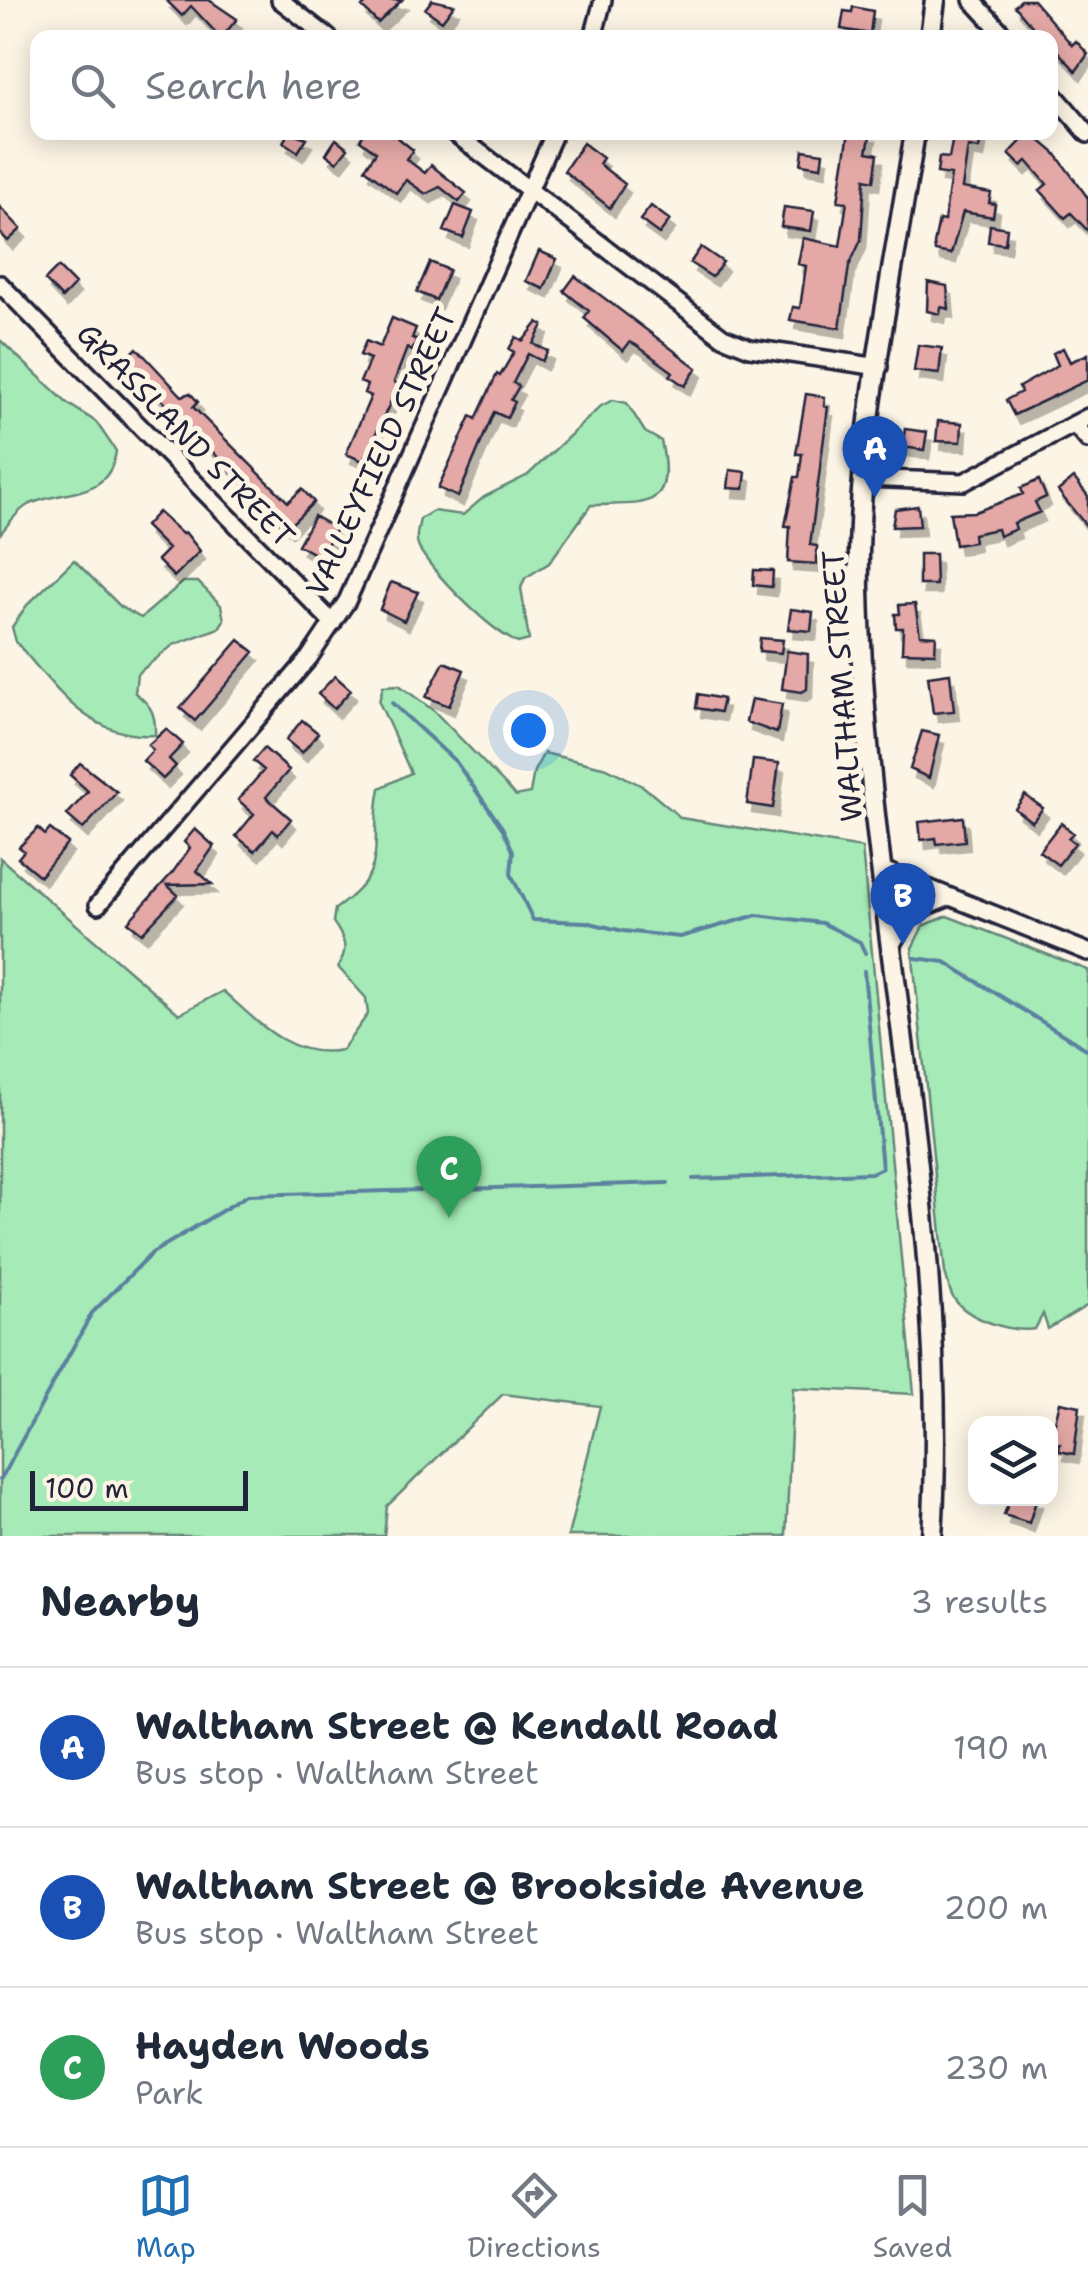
<!DOCTYPE html>
<meta charset="utf-8">
<style>
body{margin:0;font-family:"Shantell Sans",sans-serif;background:#f2f2f3;color:#1f2937}
.controls{position:absolute;right:30px;bottom:30px;display:grid;overflow:hidden;border-radius:20px;box-shadow:0 5px 25px #0003}
.controls button{width:90px;height:90px;display:grid;place-items:center;padding:0;border:0;border-bottom:2px solid #e0e1e3;background:#fff;color:#1f2937;font:50px sans-serif}
.scale{position:absolute;left:30px;bottom:25px;width:218px;box-sizing:border-box;padding-left:10px;border:5px solid #22223b;border-top:0;font-size:28px;line-height:35px;white-space:nowrap;color:#22223b;-webkit-text-stroke:8px #fcf5e5;paint-order:stroke}
.you{position:absolute;left:528px;top:730px;width:35px;height:35px;margin:-25px;border:8px solid #fff;border-radius:50%;background:#1a73e8;box-shadow:0 0 0 15px #1a73e833}
.badge{display:grid;place-items:center;width:65px;height:65px;border-radius:50%;background:#1f6fb2;color:#fff;font-size:32px;font-weight:700}
.pin{position:absolute;translate:-50% -82px;filter:drop-shadow(0 2px 5px #0008)}
.pin::after{content:'';position:absolute;top:52px;width:35px;height:30px;background:inherit;clip-path:polygon(0 0,100% 0,50% 100%)}
.list{margin:0;padding:0;list-style:none}
h2{display:flex;justify-content:space-between;align-items:center;height:130px;margin:0;padding:0 40px;font-size:42px}
h2 small{font-size:32px;font-weight:400;color:#747a83}
.list li{display:grid;grid-template-columns:65px 1fr auto;gap:30px;align-items:center;box-sizing:border-box;height:160px;padding:0 40px;border-top:2px solid #e0e1e3}
.list b{display:block;font-size:38px;white-space:nowrap}
.list p{margin:0;font-size:32px;white-space:nowrap;color:#747a83}
.list em{font-size:32px;font-style:normal;color:#747a83}
.icon{flex:none;width:55px;height:55px;fill:none;stroke:currentColor;stroke-width:2;stroke-linecap:round;stroke-linejoin:round}
.map{position:relative;flex:none;width:1088px;height:1536px;overflow:hidden}
.search{position:absolute;background:#fff;box-shadow:0 5px 25px #0003;left:30px;right:30px;top:30px;height:110px;display:flex;align-items:center;gap:25px;box-sizing:border-box;padding:0 35px;border-radius:20px;color:#747a83;font-size:38px}
.sheet{height:610px;background:#fff}
nav{display:flex;justify-content:space-around;align-items:center;box-sizing:border-box;height:140px;border-top:2px solid #e0e1e3;background:#fff;font-size:28px;color:#747a83}
nav a{display:grid;justify-items:center;gap:5px}
nav .on{color:#1f6fb2}
.map>svg:first-child{display:block}
.green{fill:#a6ebb7;stroke:#648679;stroke-width:2.5}
.lines{fill:none;stroke-linecap:round;stroke-linejoin:round}
.stream{stroke:#5b819f;stroke-width:4}
.building{fill:#e4a9a7;stroke:#22223b;stroke-width:2.5;filter:url(#shadow)}
.minor-casing{stroke:#22223b;stroke-width:22}
.major-casing{stroke:#22223b;stroke-width:25}
.minor{stroke:#fcf5e5;stroke-width:15}
.major{stroke:#fcf5e5;stroke-width:18}
.labels{text-anchor:middle;dominant-baseline:central;stroke-width:10;stroke-linejoin:round;paint-order:stroke}
.street-label{font-size:30px;fill:#22223b;stroke:#fcf5e5}
</style>
<div class="map">
<svg width="1088" height="1536" viewBox="0 0 1088 1536">
<defs>
<filter id="shadow"><feDropShadow dx="5" dy="9" stdDeviation="0" flood-color="#0004"/></filter>
</defs>
<rect width="100%" height="100%" fill="#fcf5e5"/>
<filter id="ink" filterUnits="userSpaceOnUse"><feTurbulence type="fractalNoise" baseFrequency=".01" numOctaves="2"/><feDisplacementMap in="SourceGraphic" scale="20" xChannelSelector="R" yChannelSelector="G"/><feConvolveMatrix kernelMatrix="1 2 1 2 8 2 1 2 1" color-interpolation-filters="sRGB"/></filter>
<g filter="url(#ink)">
<path class="green" d="M0 340 67 403 96 422 116 451C109 501 63 488 28 505 18 510 8 525 0 534Z
M613 400 627 403 645 432 661 441C677 513 642 503 591 505L549 563 525 578 521 588 529 640 518 643C488 629 438 578 420 550 414 540 418 529 420 519L433 511 463 515 484 497 528 475 601 406Z
M74 560 121 607 141 618 183 582H198L221 605 224 620 219 628 173 645 137 674 135 693C151 705 156 714 155 735 88 739 56 688 16 642L12 627 27 605Z
M399 685 434 711 516 796 530 793 534 771 544 753 607 768 644 787 681 818 862 848 914 1394 793 1388 786 1536H568L600 1406 503 1394 387 1506 384 1536H0V858L179 1014 223 991C259 1023 292 1060 342 1050L368 1014 366 998 338 967C349 949 345 939 333 922L335 909C393 869 368 848 380 788L411 773 379 702 383 686Z
M947 916 1088 970V1305L1048 1329 1043 1314 1035 1329C1012 1333 966 1319 953 1297 949 1291 948 1280 945 1273L912 948 923 926Z"/>
<g class="lines">
<path class="stream" d="M392 703 456 762 503 829 513 851 511 874 533 920 586 922 623 931 680 937 757 915 822 923 860 942 865 953
M915 958 945 962 1088 1050
M693 1179 871 1173 882 1168 864 971
M0 1480 92 1313 152 1253 248 1195 668 1183"/>
</g>
<path class="building" d="M166 0H209L237 19 221 38 191 6 182 16Z
M369 0H402L378 23 362 7Z
M432 0 454 5 442 21 425 9Z
M1021 0H1033L1072 45 1076 41 1088 54 1076 71 1050 43V38H1042L1015 6Z
M853 7 873 11 870 34 841 29 844 11 852 12Z
M289 132 307 138 298 152 283 142Z
M365 132H391L413 150 406 159 425 173 431 165 466 193 459 202 440 187 426 194 406 180 396 193 365 169 376 152 360 140Z
M849 132H871L867 152 878 154 874 181 865 179 861 240 849 266 840 328 790 320 793 307 800 308 806 266 798 264 803 238 840 246 847 202 838 201Z
M954 132H982L979 149 968 147 962 188 991 193 989 203 995 204 993 217 963 212 951 254 935 251 934 244 939 220 944 221 951 175 937 173 939 157 949 158Z
M1030 132 1055 153 1088 198V231L1071 213 1065 218 1040 190 1047 184 1027 161 1021 166 1009 154Z
M336 139 348 148 337 162 326 154Z
M583 143 603 158 599 164 625 184 610 208 564 171Z
M803 150 823 153 821 167 801 164Z
M455 205 473 212 463 238 444 231Z
M651 206 670 220 659 234 640 220Z
M0 207 21 229 8 241 0 233Z
M784 207 814 211 811 231 781 227Z
M990 225 1007 228 1005 244 988 242Z
M701 247 723 262 712 277 690 263Z
M539 251 557 259 544 289 526 281Z
M430 262 449 270 436 300 417 292Z
M58 267 75 284 62 298 45 280Z
M575 276 697 368 685 386 670 376 673 372 636 345 630 342 623 351 584 318 589 311 564 291Z
M928 282 947 286 949 309 941 307 940 314 927 311Z
M392 318 416 328 412 338 417 340 412 351 407 348 394 382 399 384 363 461 346 454 371 396 364 393 367 385 360 382 370 359 360 355 366 341 380 347Z
M538 322 543 325 533 344 548 351 542 361 528 354 513 383 519 386 511 400 515 402 507 418 494 412 458 497 438 488 471 416 476 419 497 374 500 376 514 352 509 349 516 337 523 341Z
M918 345 942 348 939 374 914 371Z
M137 348 182 396 190 393 198 402 193 407 288 502 302 489 314 502 287 528 124 361Z
M1063 348 1070 362 1088 354V380L1014 415 1006 400 1021 392 1019 387 1058 365 1053 353Z
M806 394 825 397 824 406 828 407 810 545 817 546V564L788 562 790 526H785L795 477H799L802 454H796Z
M938 421 962 423 961 442 936 441Z
M905 429 927 432 924 450 902 447Z
M730 470 746 472 744 489 728 488Z
M1074 478 1088 496V528L1058 491Z
M1039 480 1046 497 1035 502 1040 512 1014 523 1016 529 999 536 997 529 973 534 974 542 955 545 950 513 975 512 1023 494 1021 488Z
M918 506 920 526 892 527 895 509Z
M158 512 182 534 185 532 200 551 174 577 157 560 168 549 145 526Z
M314 516 336 529 320 557 298 545Z
M919 554H935L936 585H919Z
M754 570 773 571 772 587 753 585Z
M391 582 418 592 404 621 380 609Z
M915 604 920 635 936 636 935 653 902 652 903 628H896L895 614H900L899 605Z
M791 609 813 612 811 631 788 629Z
M760 638 783 640 781 653 759 651Z
M239 640 254 652 195 721 180 708Z
M787 651 808 654 807 689 802 692 782 689Z
M444 662 464 670 449 706 426 697Z
M950 673 954 711 933 713 928 676Z
M335 676 351 690 334 709 318 694Z
M698 694 723 699 720 712 696 708Z
M751 699 782 704 777 733 746 722Z
M302 720 318 733 302 753 286 740Z
M166 729 183 744 169 759 176 766 163 779 143 761 153 750 148 745Z
M922 731 939 735 929 778 910 769Z
M264 748 289 770 266 797 291 819 278 835 273 830 255 851 236 836 254 814 238 800 264 770 253 761Z
M753 760 779 763 773 808 747 804Z
M80 763 117 792 83 829 67 815 88 791 70 775Z
M1025 795 1043 808 1032 822 1015 809Z
M963 817 965 841 937 844 936 838 921 840 919 822Z
M1061 823 1073 833 1068 838 1075 843 1058 865 1039 851Z
M38 828 45 835 50 829 68 843 40 876 18 858 24 851 19 847Z
M195 829 214 846 197 871 212 884 167 885 178 895 142 933 128 922 173 872 190 848 184 842Z
M1060 1402 1080 1406 1074 1454 1059 1451 1060 1444 1050 1442Z
M1010 1498H1037L1029 1523 1004 1515Z"/>
<g class="lines">
<defs>
<path id="minor" d="M280 0 329 38
M972 0 1007 38
M593 38 603 0
M1050 90 1088 134
M453 132 723 337 750 348 879 367
M0 284 333 623
M1074 424 1088 440
M864 478 964 482 1088 417
M883 870 1088 952
M886 896 937 897
M98 905 309 658 347 601 555 132
M891 945 913 912 947 898"/>
<path id="major" d="M930 38 935 0
M915 132C892 283 856 436 859 589 866 905 952 1219 932 1536"/>
</defs>
<use href="#minor" class="minor-casing"/>
<use href="#major" class="major-casing"/>
<use href="#minor" class="minor"/>
<use href="#major" class="major"/>
</g>
</g>
<g class="labels">
<g class="street-label">
<text transform="translate(186 435) rotate(46)">GRASSLAND STREET</text>
<text transform="translate(381 452) rotate(-65)">VALLEYFIELD STREET</text>
<text transform="translate(842 686) rotate(-94)">WALTHAM STREET</text>
</g>
</g>
</svg>
<div class="controls">
<button><svg class="icon" aria-label="layers" viewBox="0 0 24 24"><path d="M12 4l9 5-9 5-9-5zM3 14l9 5 9-5"/></svg></button>
</div>
<div class="scale">100 m</div>
<div class="you"></div>
<div class="pin badge" style="left:875px;top:498px;background:#1a4fb4">A</div>
<div class="pin badge" style="left:903px;top:945px;background:#1a4fb4">B</div>
<div class="pin badge" style="left:449px;top:1218px;background:#2e9e5b">C</div>
<div class="search"><svg class="icon" aria-label="search" viewBox="0 0 24 24"><circle cx="10" cy="10" r="6"/><path d="M15 15l6 6"/></svg>Search here</div>
</div>
<section class="sheet">
<h2>Nearby<small>3 results</small></h2>
<ul class="list">
<li><span class="badge" style="background:#1a4fb4">A</span><div><b>Waltham Street @ Kendall Road</b><p>Bus stop · Waltham Street</p></div><em>190 m</em></li>
<li><span class="badge" style="background:#1a4fb4">B</span><div><b>Waltham Street @ Brookside Avenue</b><p>Bus stop · Waltham Street</p></div><em>200 m</em></li>
<li><span class="badge" style="background:#2e9e5b">C</span><div><b>Hayden Woods</b><p>Park</p></div><em>230 m</em></li>
</ul>
</section>
<nav>
<a class="on"><svg class="icon" aria-label="map" viewBox="0 0 24 24"><path d="M3 6l6-2 6 2 6-2v14l-6 2-6-2-6 2zM9 4v14M15 6v14"/></svg>Map</a>
<a><svg class="icon" aria-label="directions" viewBox="0 0 24 24"><path d="M12 3l9 9-9 9-9-9zM9 14v-3h6M13 9l2 2-2 2"/></svg>Directions</a>
<a><svg class="icon" aria-label="saved" viewBox="0 0 24 24"><path d="M7 4h10v16l-5-4-5 4z"/></svg>Saved</a>
</nav>
